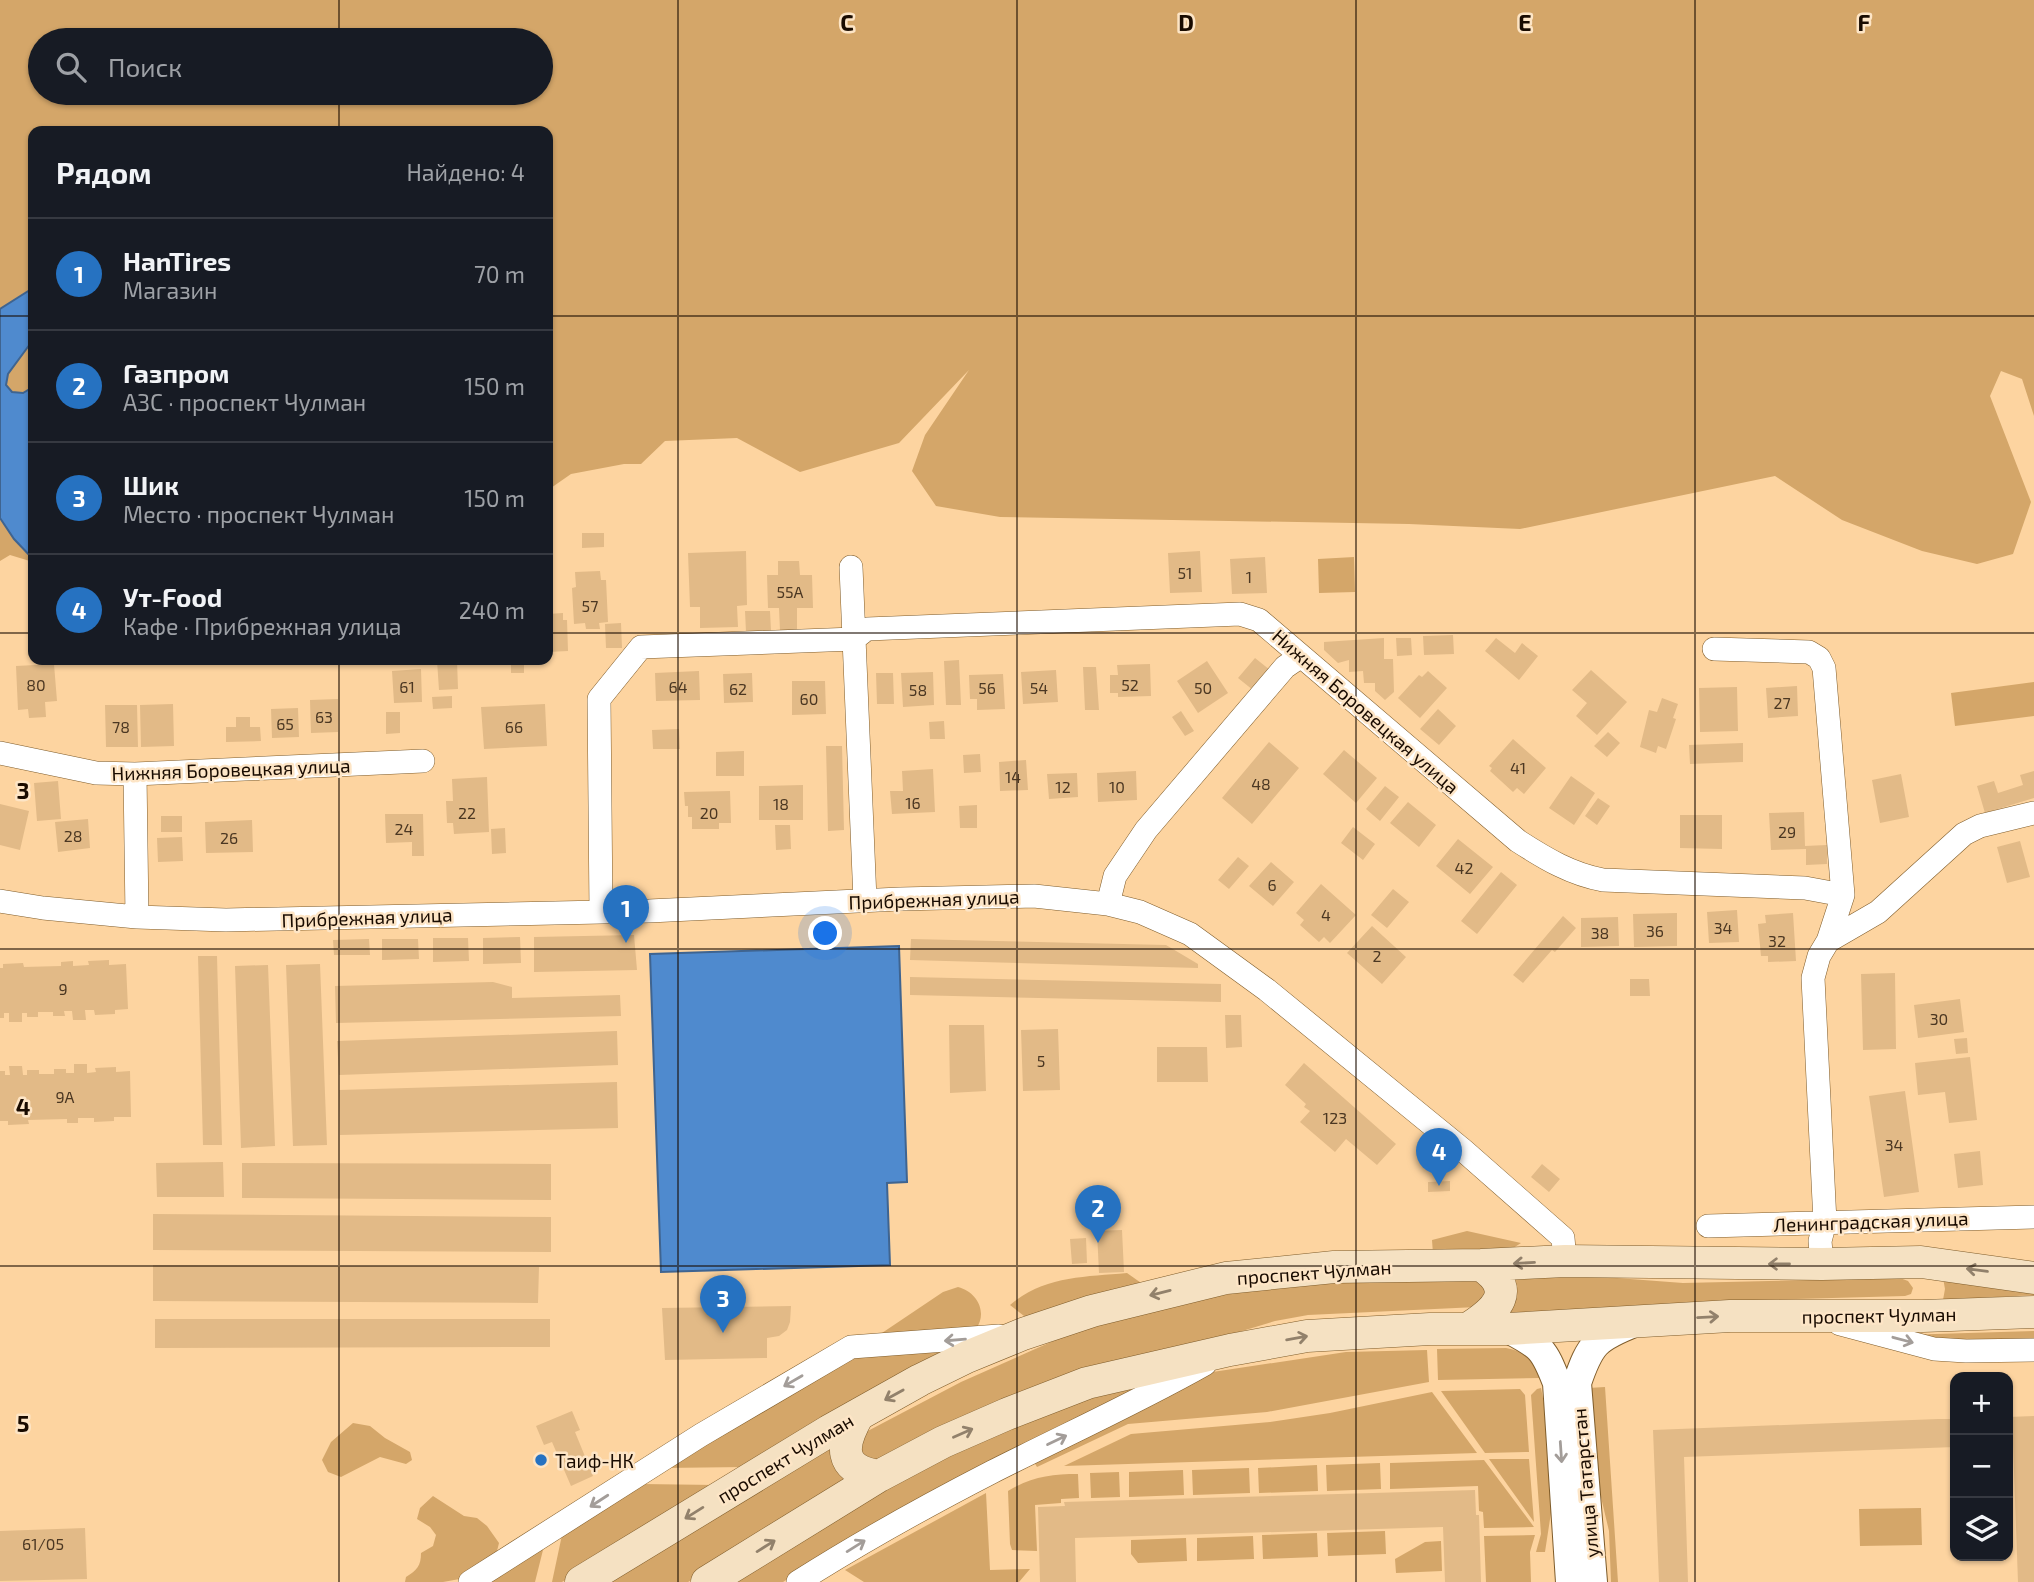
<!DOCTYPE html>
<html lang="ru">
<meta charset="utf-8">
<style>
body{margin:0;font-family:"Exo 2",sans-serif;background:#242831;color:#f1f3f6}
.controls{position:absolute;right:21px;bottom:21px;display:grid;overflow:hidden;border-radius:14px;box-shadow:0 2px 5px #0004}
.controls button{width:63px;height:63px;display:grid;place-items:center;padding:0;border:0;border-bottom:2px solid #363941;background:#171b24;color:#f1f3f6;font:35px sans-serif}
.you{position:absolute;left:826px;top:934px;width:24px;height:24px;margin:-18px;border:5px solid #fff;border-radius:50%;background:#1a73e8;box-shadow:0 0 0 10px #1a73e833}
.badge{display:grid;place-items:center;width:46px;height:46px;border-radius:50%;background:#2672c1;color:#fff;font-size:23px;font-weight:700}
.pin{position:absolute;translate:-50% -58px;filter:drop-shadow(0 2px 4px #0008)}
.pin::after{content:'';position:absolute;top:37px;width:24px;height:21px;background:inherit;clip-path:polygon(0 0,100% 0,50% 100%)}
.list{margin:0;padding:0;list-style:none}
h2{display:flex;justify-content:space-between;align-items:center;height:91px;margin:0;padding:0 28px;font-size:30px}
h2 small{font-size:23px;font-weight:400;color:#9ea1a6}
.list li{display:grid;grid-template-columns:46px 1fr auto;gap:21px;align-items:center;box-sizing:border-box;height:112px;padding:0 28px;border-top:2px solid #363941}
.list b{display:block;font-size:26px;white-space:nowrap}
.list p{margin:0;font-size:23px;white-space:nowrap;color:#9ea1a6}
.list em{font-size:23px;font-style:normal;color:#9ea1a6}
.icon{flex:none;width:38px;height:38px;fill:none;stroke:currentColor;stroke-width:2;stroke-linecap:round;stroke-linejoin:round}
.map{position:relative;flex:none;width:2034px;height:1582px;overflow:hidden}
.search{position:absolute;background:#171b24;box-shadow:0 2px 5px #0004;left:28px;top:28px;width:525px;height:77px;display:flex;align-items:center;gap:18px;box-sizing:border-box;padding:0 24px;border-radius:38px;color:#9ea1a6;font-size:26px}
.panel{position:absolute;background:#171b24;box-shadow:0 2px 5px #0004;left:28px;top:126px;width:525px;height:539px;border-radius:14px}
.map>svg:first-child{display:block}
.green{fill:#d4a669;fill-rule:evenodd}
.water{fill:#4f8ace;stroke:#3f6490;stroke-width:2}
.building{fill:#e2ba87}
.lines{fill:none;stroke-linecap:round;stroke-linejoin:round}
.minor-casing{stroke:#7f5c2a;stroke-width:24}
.tertiary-casing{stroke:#7f5c2a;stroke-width:30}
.secondary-casing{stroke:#7f5c2a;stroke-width:33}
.minor{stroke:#fff;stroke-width:23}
.tertiary{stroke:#fff;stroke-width:28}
.secondary{stroke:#f5e1c2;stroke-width:32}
.oneway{stroke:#92816b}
.oneway2{stroke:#a39d99}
.grid{fill:none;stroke:#190b00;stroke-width:2;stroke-opacity:0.55}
.poi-dot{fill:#2672c1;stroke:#fde5c6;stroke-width:2.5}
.labels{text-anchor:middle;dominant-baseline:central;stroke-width:5;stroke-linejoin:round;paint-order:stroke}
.number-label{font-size:16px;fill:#4b3722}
.street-label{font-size:19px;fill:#190b00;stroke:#fde5c6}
.poi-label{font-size:19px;fill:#190b00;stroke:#fde5c6;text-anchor:start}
.grid-label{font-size:23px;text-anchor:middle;font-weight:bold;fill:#190b00;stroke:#fde5c6;stroke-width:5;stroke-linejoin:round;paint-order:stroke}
</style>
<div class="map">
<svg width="2034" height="1582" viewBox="0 0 2034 1582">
<rect width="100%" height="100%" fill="#fdd4a0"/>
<path class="green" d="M0 0H2034V416L2022 379 2001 371 1990 396 2031 502 2013 554 1977 564 1922 551 1842 520 1775 476 1520 529 1409 524 1000 517 936 506 912 471 925 435 969 370 899 443 800 472 737 438 665 441 641 464H624L571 474 548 490V131H33V288L0 309ZM40 40H541V93H40Z
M33 340V387L23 393 12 392 6 386 8 374Z
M0 518 14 539 33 559V562L10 555 0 561Z
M1354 557 1355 592 1319 593 1318 559Z
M2034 682V716L1955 726 1951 693Z
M1467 1231 1521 1243 1510 1250 1433 1254 1432 1240Z
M1127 1273 1144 1285 1028 1319 1010 1305C1044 1276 1084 1277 1127 1273Z
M1564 1274 1683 1283 1900 1278 1908 1281 1913 1288 1911 1294 1905 1296 1717 1301 1647 1311 1504 1316 1508 1275Z
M1473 1277 1488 1291 1477 1307 1308 1315 1275 1321 1209 1341 883 1462 861 1457 862 1434 961 1382 1085 1327 1198 1299 1255 1290 1314 1284Z
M1943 1278 2034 1292V1295L1943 1300 1945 1289Z
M958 1287C977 1292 988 1312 976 1329L879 1335 943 1292Z
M2034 1331V1346L1962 1348 1902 1335Z
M1506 1348C1524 1351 1534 1360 1540 1378L1438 1380 1437 1349Z
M1427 1350 1429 1382 1267 1412 1128 1424 1037 1467 1034 1462 1206 1373 1346 1352Z
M949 1352 745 1467 662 1468 859 1354Z
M1165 1374 869 1527 783 1582H727L854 1503 1050 1406Z
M1605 1387 1618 1582H1611L1609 1531 1596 1476 1588 1388Z
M1541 1388 1547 1419 1552 1506 1545 1552H1536L1541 1534 1531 1395 1537 1389Z
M1520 1389 1525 1395 1529 1452 1485 1453 1441 1391Z
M1432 1392 1477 1453 1064 1466 1131 1434 1270 1422 1330 1413Z
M353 1423 370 1426 385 1438 410 1452 412 1460 406 1464 380 1457 341 1477 328 1472 322 1460 331 1442Z
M831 1442 852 1480 688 1582H598Z
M1489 1459H1529L1534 1522Z
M1484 1460 1534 1527 1484 1528 1483 1512 1479 1511 1478 1486 1390 1489V1463Z
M1380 1463 1381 1489 1327 1491 1326 1465Z
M1317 1465 1318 1491 1259 1493 1258 1468Z
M1249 1468 1250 1493 1193 1495 1192 1470Z
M1183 1470 1184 1495 1129 1497V1472Z
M1119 1472 1120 1497 1091 1498 1090 1473Z
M1078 1474 1079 1498 1061 1499V1503L1035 1505 1037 1551 1012 1550 1010 1544 1008 1491C1031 1477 1051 1474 1078 1474Z
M641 1484 716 1485 562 1582H552L562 1535Z
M986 1493 990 1570 1030 1569 1019 1582H864L845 1570Z
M433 1496 464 1516 477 1518 487 1526 499 1543 496 1555 465 1578 443 1582H405L406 1577C417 1570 421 1566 421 1553L433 1546 436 1535 430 1527 417 1519 420 1508Z
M1921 1508 1922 1545 1860 1546 1859 1509Z
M1385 1531 1386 1554 1328 1556 1327 1533Z
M1317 1533 1318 1557 1263 1559 1262 1535Z
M1535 1535 1530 1552 1531 1582H1486L1484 1536Z
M1253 1536 1254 1559 1197 1561V1538Z
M1186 1538 1187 1561 1138 1563 1131 1554V1540Z
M1441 1541 1442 1571 1396 1573 1395 1559 1425 1542Z
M545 1542 535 1582H480Z"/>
<path class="water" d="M33 288V340L8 374 6 385 12 392 23 393 33 387V559L14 539 0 518V309Z
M899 946 907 1182 887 1183 890 1265 661 1272 650 954Z"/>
<path class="building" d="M582 533H604V547L582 548Z
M746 551 747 605 737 606 738 627 700 628V607H690L688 553Z
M1200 551 1202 592 1170 593 1168 553Z
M1265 557 1267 593 1232 594 1230 559Z
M778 561H799L800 575H812L813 608H797V631H780L779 608H768L767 575H778Z
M600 571 601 580H606L608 622 599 623 600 629H586L585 623 574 624 572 588 576 587 575 572Z
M745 611H770L771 631 746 632Z
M563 613V620H567L568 651 548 652V614Z
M621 623 622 648H606L605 624Z
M1453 635 1454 654 1424 655 1423 636Z
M1384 638V659H1393L1394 692 1385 700 1375 691V683H1364L1363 671 1349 672V660L1338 663 1324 650V642Z
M1396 638H1411L1412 655 1397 656Z
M1496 638 1515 653 1522 643 1538 656 1519 680 1485 651Z
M1255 658 1270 670 1253 690 1238 678Z
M437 660H457L458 689 439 690Z
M511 660H524V673H511Z
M959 660 961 705H946L944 661Z
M1207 661 1228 693 1198 713 1177 681Z
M54 664 57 701 45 702 46 717 29 718 28 709 18 710 16 666Z
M1150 664 1151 696 1118 697V693H1110V675H1118L1117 665Z
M1083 667H1096L1099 710H1085Z
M421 669 422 702 394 703 392 671Z
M1056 670 1058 702 1023 704 1021 672Z
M1591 670 1627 702 1597 735 1576 716 1587 703 1572 690Z
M699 671 700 700 656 701 655 673Z
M1428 671 1447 688 1420 718 1398 698 1419 675 1422 677Z
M933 672 934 705 903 707 901 673Z
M752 673 753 702 724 703 723 674Z
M876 673H893L894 704H877Z
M1003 674 1005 709 977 710V699H970L969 675Z
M792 681H825L826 714 792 715Z
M1797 686 1798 716 1768 718 1766 688Z
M1737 687 1738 731 1700 732 1699 688Z
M452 696V708L433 709 432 697Z
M1662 698 1678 704 1673 718 1676 719 1666 749 1658 746 1656 753 1640 747 1649 710 1657 712Z
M338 699V732L311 733 310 700Z
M173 704 174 746 141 747 140 705Z
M545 704 547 746 484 749 481 707Z
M105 705H137L138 747H106Z
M298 708 299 737 272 738 271 709Z
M1438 709 1456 726 1439 745 1420 729Z
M1181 711 1194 731 1185 736 1172 717Z
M386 712H400V733L386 734Z
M236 717H250V727H260L261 741 226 742V727H236Z
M944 721 945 739H930L929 722Z
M679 729 680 749H653L652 730Z
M1608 732 1620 743 1607 757 1594 746Z
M1513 739 1546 768 1524 794 1517 788 1513 792 1490 771 1492 768 1489 766Z
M1269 742 1299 768 1252 824 1222 798Z
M1743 743V762L1690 764 1689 745Z
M826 746H842L844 830 828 831Z
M1344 750 1377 778 1356 803 1323 774Z
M744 751V776H716V752Z
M980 754 981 772 964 773 963 755Z
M1026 760 1028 790 1000 791 999 762Z
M933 769 935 812 892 814 890 791H903L902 771Z
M1136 771 1137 800 1098 802 1097 773Z
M2034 771V798L1985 813 1977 786 1994 781 1998 793 2023 785 2020 775Z
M1077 773 1078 797 1049 799 1047 774Z
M1901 774 1909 817 1880 823 1872 780Z
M1571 776 1595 793 1574 825 1549 808Z
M487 777 489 832 454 834 453 823H447L446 801H453L452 779Z
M58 781 61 819 37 821 34 783Z
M803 785V820H759V786Z
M1385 786 1399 797 1380 821 1366 809Z
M730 791 731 823H719V829H692V817H688V806H685L684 792Z
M1598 798 1610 806 1597 825 1585 816Z
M1408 802 1436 825 1419 847 1390 823Z
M0 804 29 811 20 850 0 845Z
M977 805V828H960L959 806Z
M1804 812 1805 846 1827 845V864L1806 865V849L1771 850 1769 813Z
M385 814H423L424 856H412V842L386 843Z
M1680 815H1722V849L1680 848Z
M161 816H182V832H161Z
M88 819 90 848 58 852 55 822Z
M252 820 253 852 206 853 205 822Z
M775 825H790L791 849 776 850Z
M1353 827 1375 844 1363 860 1341 843Z
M505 828 506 853 492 854 491 829Z
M182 837 183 861 158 862 157 838Z
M1458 839 1493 867 1470 894 1436 866Z
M2020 841 2030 877 2007 883 1997 847Z
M1238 857 1249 866 1229 889 1218 880Z
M1271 862 1294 882 1273 906 1249 886Z
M1501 872 1517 885 1477 934 1461 921Z
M1321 884 1356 915 1330 943 1324 937 1319 942 1300 925 1304 920 1296 913Z
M1393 889 1409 902 1387 928 1371 915Z
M1737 910 1739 942 1709 943 1707 912Z
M1677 913V946L1634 947 1633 914Z
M1793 913 1796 961 1768 962V956H1761L1758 924 1766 923 1765 915Z
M1563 916 1576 928 1555 952 1552 950 1523 983 1513 975Z
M1618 917 1619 946 1581 947V918Z
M1372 926 1406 957 1382 984 1347 953Z
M634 935 637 970 534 972V937Z
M520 937 521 963 483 964V938Z
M433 938H468L469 961 433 962Z
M369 939 370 955H334L333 940Z
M382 939H418L419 959 382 960Z
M911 939 1166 945 1198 964V968L910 960Z
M198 956H217L222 1145H203Z
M109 960V965L126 964 128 1009 115 1010V1014L95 1015 94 1010H85L86 1020H73L72 1011H64L65 1016H53V1012H38V1017H27V1013H22V1022H9V1013H4V1018H0V968H3V964L23 963 24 967 61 966V962L73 961V966L89 965 88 961Z
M320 964 327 1145 293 1146 286 965Z
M268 965 275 1146 241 1148 235 966Z
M1895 973 1896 1049 1863 1050 1861 974Z
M910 977 1221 984V1002L910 995Z
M1630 979H1649L1650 996H1630Z
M493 982 512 987V998L620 995 621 1016 336 1023 335 986Z
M1960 999 1964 1032 1918 1038 1914 1005Z
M1225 1015H1241L1242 1047 1226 1048Z
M949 1025H984L986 1091 950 1093Z
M1058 1029 1060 1090 1023 1091 1021 1030Z
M617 1031 618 1065 339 1075 337 1041Z
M1967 1038 1968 1053 1956 1054 1954 1039Z
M1157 1047H1207L1208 1082H1157Z
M1970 1057 1977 1120 1949 1123 1945 1092 1918 1095 1915 1063Z
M1304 1063 1396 1144 1377 1165 1346 1139 1335 1152 1300 1122 1310 1111 1304 1107 1306 1104 1285 1085Z
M74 1064H87V1073L96 1072 95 1068 116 1067V1072L130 1071 131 1117H114V1121L94 1122V1118H78V1123H67V1119L28 1120 29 1124 8 1125V1121H0V1071H5V1075H10L9 1066H22L23 1075H27V1070H39V1074H54V1069H66V1073H74Z
M617 1082 618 1128 340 1135 339 1090Z
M1905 1091 1919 1192 1884 1197 1869 1096Z
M1980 1151 1983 1185 1958 1188 1954 1154Z
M223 1162 224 1197H157L156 1163Z
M242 1163 551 1164V1200L242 1198Z
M1542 1164 1560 1179 1549 1192 1531 1177Z
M1450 1181V1191L1428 1192V1182Z
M1107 1206 1108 1218 1082 1219V1208Z
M153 1214 551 1217V1252L153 1250Z
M1122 1230 1124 1272 1099 1273 1097 1231Z
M1086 1238 1087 1263 1072 1264 1070 1239Z
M153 1265 539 1267 538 1303 153 1301Z
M791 1306 790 1322 787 1330 779 1336 767 1338V1358L665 1360 662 1308Z
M155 1319H550V1347L155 1348Z
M572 1411 580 1430 575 1432 593 1476 571 1486 552 1442 544 1445 536 1426Z
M2034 1416V1582H2018L2013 1444 2008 1445V1417Z
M1938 1419H1955V1447L1684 1457 1688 1582H1659L1653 1430Z
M1475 1490 1476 1515H1479L1481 1582H1445L1443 1527 1075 1538 1076 1582H1040L1038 1507 1065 1506 1064 1502Z
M85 1528 87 1579 0 1581V1531Z"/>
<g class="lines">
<defs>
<path id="minor" d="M851 567 865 900
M1714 649 1809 652 1819 658 1824 668 1843 895
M0 753 96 773 135 774 423 761
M135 774 137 917
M0 901 43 908 137 917 226 920 649 911 900 899 1034 896 1108 904 1140 912 1190 934 1267 990 1463 1150 1563 1238 1565 1261
M1108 904 1115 876 1146 830 1285 667 1301 656
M601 912 599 699 641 647 854 639 867 629 1240 614 1259 620 1518 841C1546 859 1571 874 1603 880L1805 888 1843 895 1828 941 1878 912 1964 834 1980 826 2034 813
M1708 1226 2034 1217
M1822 1264 1820 1241 1825 1222 1813 978 1819 956 1828 941
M1840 1324 1934 1349 1966 1351 2034 1350
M470 1582 701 1435 851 1347 999 1336
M798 1582C861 1542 926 1506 992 1472 1063 1436 1136 1403 1205 1364"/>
<path id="tertiary" d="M1508 1329C1541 1346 1544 1349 1557 1383L1570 1582
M1593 1582 1577 1383C1590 1344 1596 1338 1634 1323"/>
<path id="secondary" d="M1469 1328C1497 1310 1518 1290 1481 1265
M858 1415C841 1445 837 1469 879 1476
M581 1582 829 1431 920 1380 967 1357 1023 1334 1092 1311 1226 1278 1334 1267 1481 1265 1565 1261 1822 1264 1921 1262 2034 1278
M707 1582 879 1476 943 1442 1007 1414 1087 1383 1230 1350 1307 1336 1430 1329H1508L1730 1316H1923L2034 1312"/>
</defs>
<use href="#minor" class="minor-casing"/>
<use href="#tertiary" class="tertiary-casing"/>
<use href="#secondary" class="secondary-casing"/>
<use href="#minor" class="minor"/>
<use href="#tertiary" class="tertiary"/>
<use href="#secondary" class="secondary"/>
</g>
<defs><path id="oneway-shaft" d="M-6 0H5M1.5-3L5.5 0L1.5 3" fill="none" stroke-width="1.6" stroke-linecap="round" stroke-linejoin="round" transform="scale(1.75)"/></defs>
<g class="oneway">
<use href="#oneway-shaft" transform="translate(1524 1263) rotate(177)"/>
<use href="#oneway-shaft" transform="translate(1779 1264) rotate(-180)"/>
<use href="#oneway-shaft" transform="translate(1977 1270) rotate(-172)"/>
<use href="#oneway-shaft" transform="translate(1160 1293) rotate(166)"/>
<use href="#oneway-shaft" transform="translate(1708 1317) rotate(-3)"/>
<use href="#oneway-shaft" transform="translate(1297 1338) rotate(-10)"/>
<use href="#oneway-shaft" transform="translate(894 1395) rotate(151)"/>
<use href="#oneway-shaft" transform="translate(963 1433) rotate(-24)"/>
<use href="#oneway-shaft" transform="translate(694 1513) rotate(148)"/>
<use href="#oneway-shaft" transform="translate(766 1546) rotate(-32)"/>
</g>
<g class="oneway2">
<use href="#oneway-shaft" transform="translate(955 1340) rotate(175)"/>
<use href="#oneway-shaft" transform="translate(1903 1340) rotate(15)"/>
<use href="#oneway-shaft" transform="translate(793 1381) rotate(150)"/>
<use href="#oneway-shaft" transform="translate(1057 1440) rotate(-26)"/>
<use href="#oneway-shaft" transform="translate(1561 1452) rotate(86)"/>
<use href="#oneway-shaft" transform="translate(599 1501) rotate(147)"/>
<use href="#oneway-shaft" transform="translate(856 1546) rotate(-32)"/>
</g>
<path class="grid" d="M339 0V40M678 0V1582M1017 0V1582M1356 0V1582M1695 0V1582M339 93V131M0 316H33M548 316H2034M0 633H33M548 633H2034M339 660V1582M0 949H2034M0 1266H2034"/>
<circle class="poi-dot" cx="541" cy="1460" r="7"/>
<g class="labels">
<g class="number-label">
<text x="1185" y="572">51</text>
<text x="1249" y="576">1</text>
<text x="790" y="591">55А</text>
<text x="590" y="605">57</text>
<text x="36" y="684">80</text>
<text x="1130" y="684">52</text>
<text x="407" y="686">61</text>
<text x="678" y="686">64</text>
<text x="987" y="687">56</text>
<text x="1039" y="687">54</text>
<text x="1203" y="687">50</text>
<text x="738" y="688">62</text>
<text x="918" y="689">58</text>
<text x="809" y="698">60</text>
<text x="1782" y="702">27</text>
<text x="324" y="716">63</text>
<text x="285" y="723">65</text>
<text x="121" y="726">78</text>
<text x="514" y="726">66</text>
<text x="1518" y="767">41</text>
<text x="1013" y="776">14</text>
<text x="1261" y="783">48</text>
<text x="1063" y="786">12</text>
<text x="1117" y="786">10</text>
<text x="913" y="802">16</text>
<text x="781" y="803">18</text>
<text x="467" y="812">22</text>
<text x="709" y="812">20</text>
<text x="404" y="828">24</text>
<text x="1787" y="831">29</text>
<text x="73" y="835">28</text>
<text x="229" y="837">26</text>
<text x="1464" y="867">42</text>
<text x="1272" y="884">6</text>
<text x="1326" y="914">4</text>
<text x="1723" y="927">34</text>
<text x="1655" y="930">36</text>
<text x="1600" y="932">38</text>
<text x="1777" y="940">32</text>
<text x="1377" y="955">2</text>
<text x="63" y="988">9</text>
<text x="1939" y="1018">30</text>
<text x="1041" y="1060">5</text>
<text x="65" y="1096">9А</text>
<text x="1335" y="1117">123</text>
<text x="1894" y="1144">34</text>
<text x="43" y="1543">61/05</text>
</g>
<g class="street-label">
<text transform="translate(1366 711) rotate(41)">Нижняя Боровецкая улица</text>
<text transform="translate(231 769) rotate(-2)">Нижняя Боровецкая улица</text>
<text transform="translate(934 899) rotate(-2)">Прибрежная улица</text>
<text transform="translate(367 917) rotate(-2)">Прибрежная улица</text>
<text transform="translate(1871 1221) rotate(-2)">Ленинградская улица</text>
<text transform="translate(1314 1272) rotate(-4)">проспект Чулман</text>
<text transform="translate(1879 1315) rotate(-1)">проспект Чулман</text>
<text transform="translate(785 1458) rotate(-31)">проспект Чулман</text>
<text transform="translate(1585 1483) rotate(-95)">улица Татарстан</text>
</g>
<g class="poi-label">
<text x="555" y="1460">Таиф-НК</text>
</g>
</g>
<g class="grid-label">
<text x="847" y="31">C</text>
<text x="1186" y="31">D</text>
<text x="1525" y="31">E</text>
<text x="1864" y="31">F</text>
<text x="23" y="799">3</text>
<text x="23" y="1115">4</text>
<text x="23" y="1432">5</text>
</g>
</svg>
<div class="controls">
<button>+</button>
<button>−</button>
<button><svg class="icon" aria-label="layers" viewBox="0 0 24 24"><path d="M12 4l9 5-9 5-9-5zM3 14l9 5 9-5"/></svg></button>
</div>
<div class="you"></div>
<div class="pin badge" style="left:626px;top:943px">1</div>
<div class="pin badge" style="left:1098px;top:1243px">2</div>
<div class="pin badge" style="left:723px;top:1333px">3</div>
<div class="pin badge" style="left:1439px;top:1186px">4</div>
<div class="search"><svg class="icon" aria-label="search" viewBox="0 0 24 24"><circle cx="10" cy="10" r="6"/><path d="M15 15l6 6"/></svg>Поиск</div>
<section class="panel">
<h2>Рядом<small>Найдено: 4</small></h2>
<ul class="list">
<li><span class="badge">1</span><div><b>HanTires</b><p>Магазин</p></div><em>70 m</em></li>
<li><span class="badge">2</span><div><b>Газпром</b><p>АЗС · проспект Чулман</p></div><em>150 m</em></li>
<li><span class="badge">3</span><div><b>Шик</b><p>Место · проспект Чулман</p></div><em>150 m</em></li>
<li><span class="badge">4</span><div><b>Ут-Food</b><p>Кафе · Прибрежная улица</p></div><em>240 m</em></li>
</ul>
</section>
</div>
